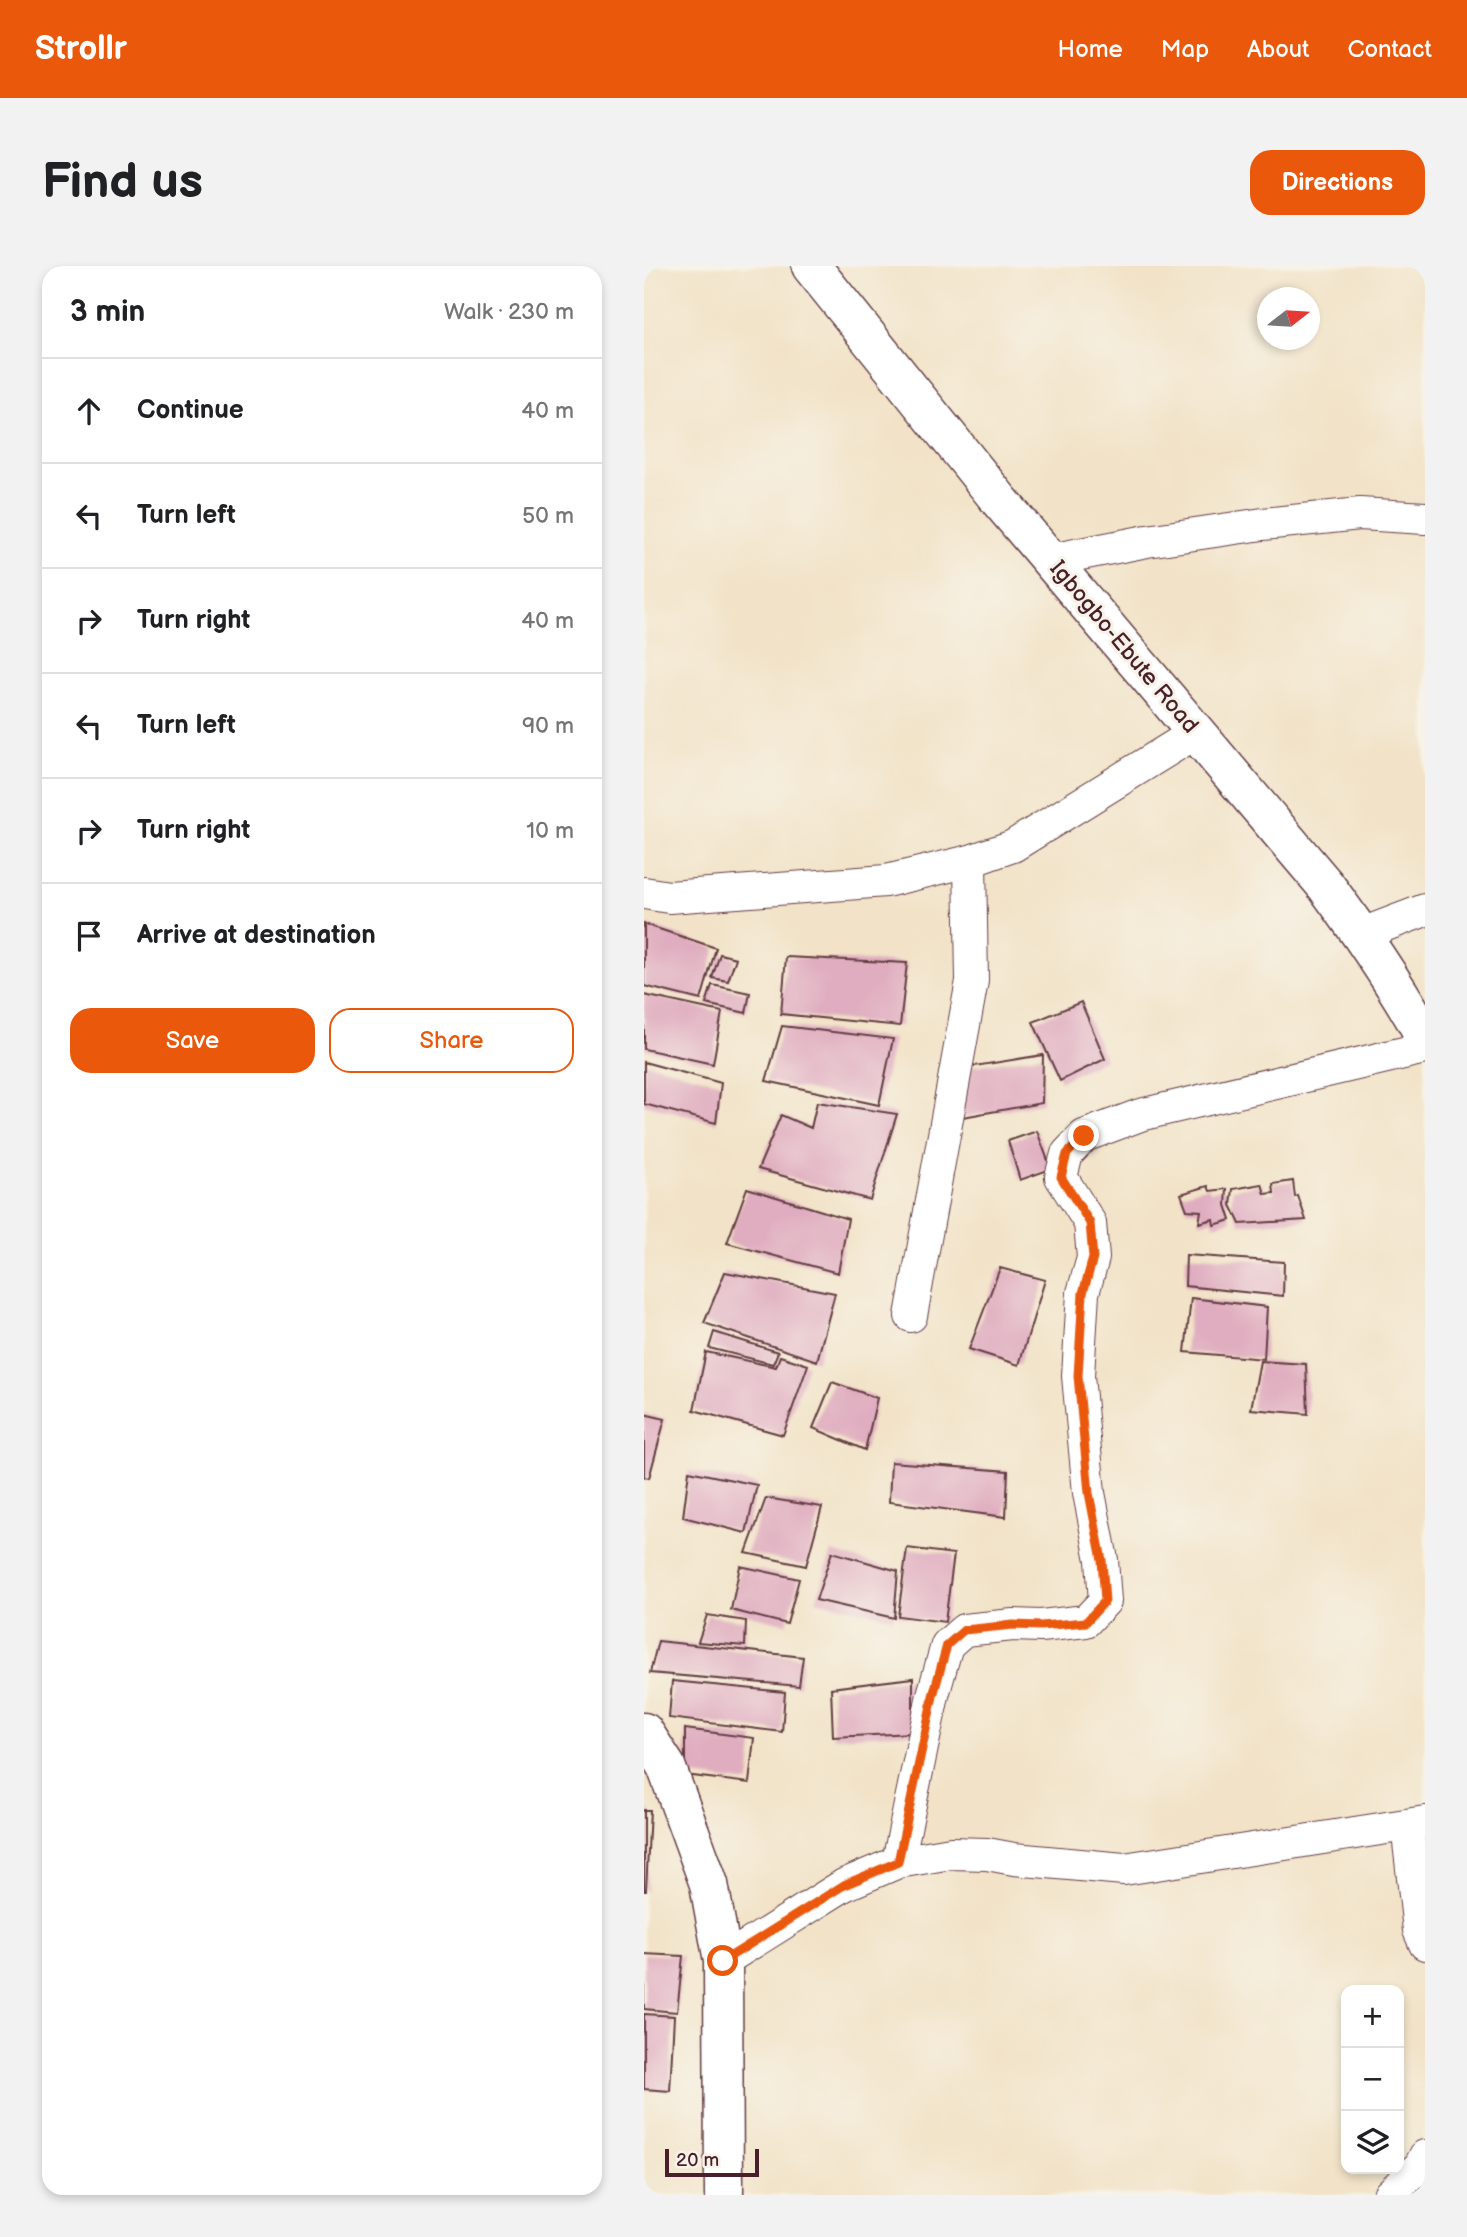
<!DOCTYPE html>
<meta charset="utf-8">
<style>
body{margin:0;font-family:"Balsamiq Sans",sans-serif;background:#f2f2f2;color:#202124}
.controls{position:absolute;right:21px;bottom:21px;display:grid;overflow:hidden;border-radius:14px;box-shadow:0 4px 10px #0003}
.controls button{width:63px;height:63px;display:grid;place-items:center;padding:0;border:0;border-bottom:2px solid #e0e0e0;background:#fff;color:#202124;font:35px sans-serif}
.compass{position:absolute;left:613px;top:21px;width:63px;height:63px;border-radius:50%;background:#fff;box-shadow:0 4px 10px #0003;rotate:73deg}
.scale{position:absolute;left:21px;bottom:18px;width:94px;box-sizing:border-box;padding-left:7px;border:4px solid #4a1f2b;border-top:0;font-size:19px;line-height:24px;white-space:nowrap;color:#4a1f2b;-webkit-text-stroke:5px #f7f3e8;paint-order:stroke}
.stop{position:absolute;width:21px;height:21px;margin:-16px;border:5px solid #ea580c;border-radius:50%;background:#fff}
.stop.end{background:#ea580c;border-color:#fff;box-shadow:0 2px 7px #0008}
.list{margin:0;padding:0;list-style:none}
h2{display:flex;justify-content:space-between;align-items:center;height:91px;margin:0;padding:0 28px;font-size:30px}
h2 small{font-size:23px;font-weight:400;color:#757577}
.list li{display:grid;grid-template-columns:46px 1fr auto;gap:21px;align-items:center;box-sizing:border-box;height:105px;padding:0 28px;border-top:2px solid #e0e0e0}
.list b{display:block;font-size:26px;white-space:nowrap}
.list em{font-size:23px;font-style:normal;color:#757577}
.actions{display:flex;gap:14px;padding:21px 28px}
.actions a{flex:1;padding:16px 0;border:2px solid #ea580c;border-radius:21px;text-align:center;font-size:24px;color:#ea580c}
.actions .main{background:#ea580c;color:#fff}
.icon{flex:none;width:38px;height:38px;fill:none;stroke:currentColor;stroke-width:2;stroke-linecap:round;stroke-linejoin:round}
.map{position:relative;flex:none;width:781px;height:1929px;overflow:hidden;border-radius:21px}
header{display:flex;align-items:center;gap:42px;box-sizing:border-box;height:98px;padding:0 35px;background:#ea580c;color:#fff}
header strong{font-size:33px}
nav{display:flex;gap:38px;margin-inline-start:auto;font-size:24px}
.intro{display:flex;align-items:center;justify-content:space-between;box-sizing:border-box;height:168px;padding:0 42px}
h1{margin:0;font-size:49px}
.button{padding:18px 32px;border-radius:21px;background:#ea580c;color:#fff;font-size:24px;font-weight:700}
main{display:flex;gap:42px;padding:0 42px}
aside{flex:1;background:#fff;border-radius:21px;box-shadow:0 4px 10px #0003}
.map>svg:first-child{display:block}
.building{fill:#e0adc0}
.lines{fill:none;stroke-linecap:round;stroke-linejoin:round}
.street-casing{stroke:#633c43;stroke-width:34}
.secondary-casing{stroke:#633c43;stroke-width:41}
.street{stroke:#fff;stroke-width:32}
.secondary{stroke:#fff;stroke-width:38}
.route{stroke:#ea580c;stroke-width:9}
.labels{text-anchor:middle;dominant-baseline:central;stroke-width:6;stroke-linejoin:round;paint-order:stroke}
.street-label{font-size:23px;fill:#4a1f2b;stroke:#f7f3e8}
</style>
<header>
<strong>Strollr</strong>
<nav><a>Home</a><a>Map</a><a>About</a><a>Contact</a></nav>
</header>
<div class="intro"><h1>Find us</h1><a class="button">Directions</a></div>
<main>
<aside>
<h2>3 min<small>Walk · 230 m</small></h2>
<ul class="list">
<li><svg class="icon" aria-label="ahead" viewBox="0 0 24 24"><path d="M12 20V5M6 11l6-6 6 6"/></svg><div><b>Continue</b></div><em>40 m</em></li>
<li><svg class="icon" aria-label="left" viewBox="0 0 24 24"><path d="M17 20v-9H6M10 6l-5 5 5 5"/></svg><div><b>Turn left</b></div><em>50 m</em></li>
<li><svg class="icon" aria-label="right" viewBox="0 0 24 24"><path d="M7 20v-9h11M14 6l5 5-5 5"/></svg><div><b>Turn right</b></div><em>40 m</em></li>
<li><svg class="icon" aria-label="left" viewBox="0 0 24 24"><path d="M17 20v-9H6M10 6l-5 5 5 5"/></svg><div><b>Turn left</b></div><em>90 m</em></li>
<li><svg class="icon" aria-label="right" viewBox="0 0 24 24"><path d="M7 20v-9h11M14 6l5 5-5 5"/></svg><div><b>Turn right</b></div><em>10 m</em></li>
<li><svg class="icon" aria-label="arrive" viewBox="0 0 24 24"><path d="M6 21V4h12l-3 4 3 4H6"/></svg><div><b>Arrive at destination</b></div></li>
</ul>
<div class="actions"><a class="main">Save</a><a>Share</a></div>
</aside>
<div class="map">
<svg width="781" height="1929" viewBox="0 0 781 1929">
<rect width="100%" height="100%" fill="#f7f3e8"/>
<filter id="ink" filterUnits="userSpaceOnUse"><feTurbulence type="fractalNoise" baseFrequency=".0143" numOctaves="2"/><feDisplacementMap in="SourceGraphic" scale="14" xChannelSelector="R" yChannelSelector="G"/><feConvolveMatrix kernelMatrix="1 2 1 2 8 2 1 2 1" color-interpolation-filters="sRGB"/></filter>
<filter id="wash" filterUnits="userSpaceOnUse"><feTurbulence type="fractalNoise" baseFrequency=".00686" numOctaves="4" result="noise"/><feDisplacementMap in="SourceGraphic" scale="28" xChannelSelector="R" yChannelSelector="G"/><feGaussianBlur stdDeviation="1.57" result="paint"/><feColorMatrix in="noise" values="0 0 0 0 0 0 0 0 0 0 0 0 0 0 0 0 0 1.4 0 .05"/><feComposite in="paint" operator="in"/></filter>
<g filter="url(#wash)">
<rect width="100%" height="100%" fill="#f2e3c8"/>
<g id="blocks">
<path class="building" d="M0 658 72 682 57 734 0 720Z
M76 688 92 692 84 715 68 712Z
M142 691 263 697 256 760 137 748Z
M68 719 106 727 102 747 62 738Z
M0 729 78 746 69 798 0 783Z
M437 736 461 793 416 815 389 756Z
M138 760 249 773 235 839 122 815Z
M399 789 398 837 313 852 318 802Z
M0 796 77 817 72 857 0 838Z
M173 836 253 848 226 934 114 903 137 849 167 862Z
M393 865 407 903 376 914 364 875Z
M649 915 651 931 654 930 662 954 596 958 587 939 589 923 618 918 621 928 630 927 629 918Z
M564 920 566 925 583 923 582 939 587 954 570 959 569 953 555 957 557 945 543 944 537 928Z
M103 922 204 953 194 1007 83 977Z
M542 989 640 996 639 1030 541 1020Z
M356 1002 401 1014 375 1099 325 1083Z
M81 1006 191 1027 173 1095 60 1057Z
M547 1032 623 1041 620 1093 541 1086Z
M70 1066 134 1086 129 1098 65 1082Z
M62 1086 132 1101 136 1090 164 1099 139 1169 50 1144Z
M616 1095 662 1098 664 1148 607 1143Z
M188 1116 233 1132 221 1184 169 1162Z
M0 1148 21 1153 5 1212 0 1211Z
M247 1196 364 1205 362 1251 245 1236Z
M45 1205 113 1219 102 1267 39 1251Z
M122 1232 178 1241 162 1300 102 1287Z
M263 1282 310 1288 301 1356 254 1350Z
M188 1286 254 1305 250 1352 172 1334Z
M96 1300 155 1313 143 1358 87 1344Z
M63 1349 102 1355 101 1380 54 1376Z
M14 1375 159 1391 155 1420 6 1407Z
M269 1412V1467L189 1471 187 1422Z
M28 1415 141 1426 138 1466 25 1452Z
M41 1463 110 1472 105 1517 41 1509Z
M0 1544H6L2 1625H0Z
M0 1688 39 1690 33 1746 0 1743Z
M0 1748 30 1750 26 1825 0 1823Z"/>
</g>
</g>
<g filter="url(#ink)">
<use href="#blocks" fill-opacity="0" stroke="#633c43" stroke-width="2"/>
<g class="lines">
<defs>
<path id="street" d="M406 294 503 275 619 258 716 248 781 252
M0 627 25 631 242 615 326 595 369 580 553 466
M718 668 781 644
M267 1050 328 715 326 595
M763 1559 775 1664 781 1678
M254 1596 289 1429 303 1379 320 1364 369 1359 397 1360 442 1355 461 1335 458 1294 445 1227 434 1110 439 1027 449 992 446 957 417 911 423 888 440 870 496 849 781 782
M79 1695 200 1619 254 1596 307 1587 343 1588 370 1593 480 1603 781 1556
M745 1929 776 1900 781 1890"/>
<path id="secondary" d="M167 0 356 235 682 620C718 669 752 718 781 771
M0 1466 22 1500 65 1618 79 1695 80 1929"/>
</defs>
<use href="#street" class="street-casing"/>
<use href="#secondary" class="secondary-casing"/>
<use href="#street" class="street"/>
<use href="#secondary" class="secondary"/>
</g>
</g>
<g class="lines" filter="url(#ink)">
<path class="route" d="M79 1695 200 1619 254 1596 289 1430 303 1379 320 1364 369 1359 397 1360 442 1356 461 1335 458 1294 445 1227 434 1110 439 1027 449 992 446 957 417 911 423 888 440 870"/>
</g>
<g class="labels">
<g class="street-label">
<text transform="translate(480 381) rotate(50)">Igbogbo-Ebute Road</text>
</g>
</g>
</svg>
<div class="controls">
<button>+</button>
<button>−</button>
<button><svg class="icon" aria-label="layers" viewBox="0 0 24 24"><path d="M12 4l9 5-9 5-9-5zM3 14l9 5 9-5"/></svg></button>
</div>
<svg class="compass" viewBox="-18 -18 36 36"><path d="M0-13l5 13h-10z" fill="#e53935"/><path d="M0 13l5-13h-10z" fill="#757577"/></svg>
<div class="scale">20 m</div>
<div class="stop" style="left:79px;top:1695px"></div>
<div class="stop end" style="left:440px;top:870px"></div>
</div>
</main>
